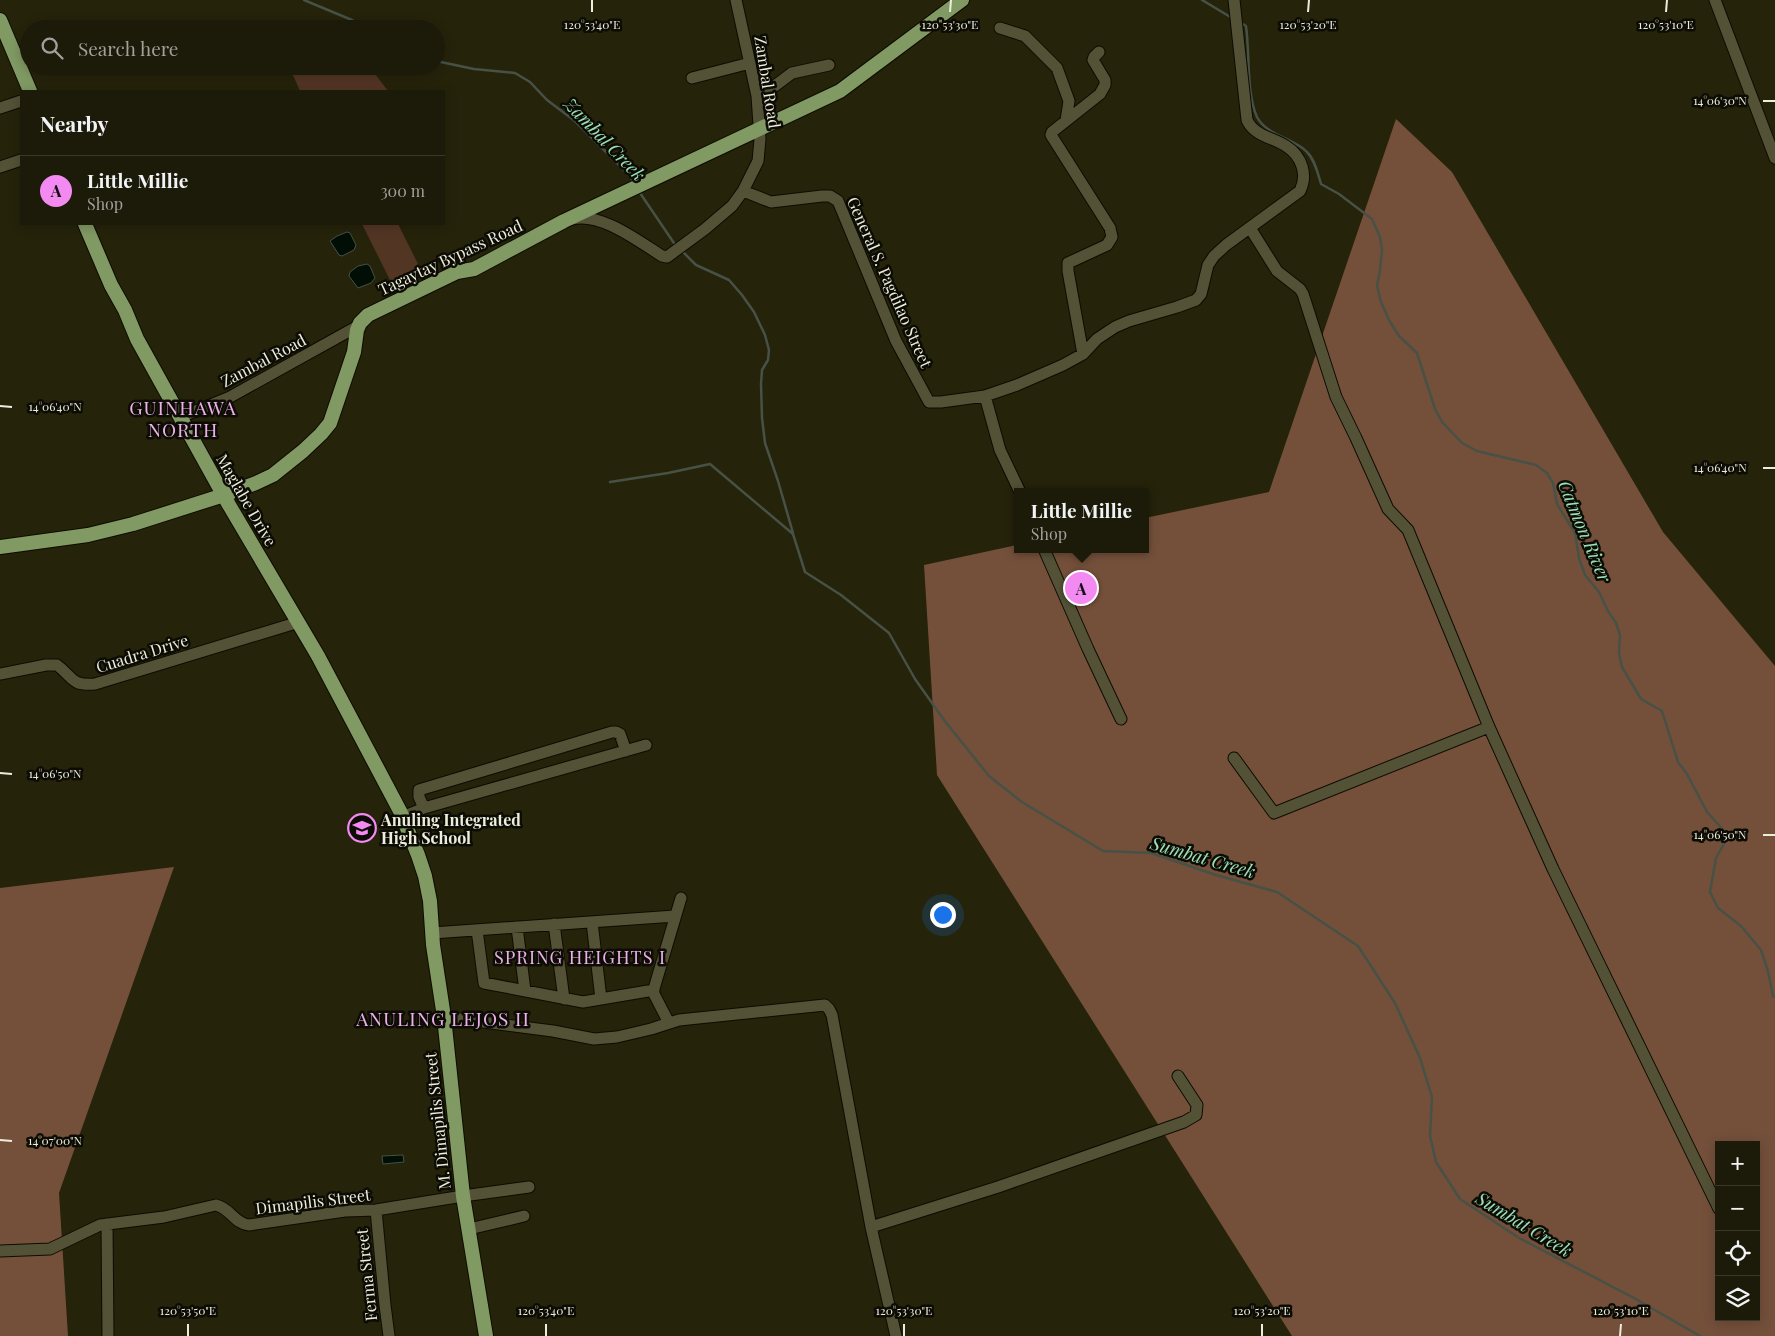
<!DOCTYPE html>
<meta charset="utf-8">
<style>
body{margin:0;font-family:"Playfair Display",serif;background:#252312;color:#f1f3f6}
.controls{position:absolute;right:15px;bottom:15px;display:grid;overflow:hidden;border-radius:0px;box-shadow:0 2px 12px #0003}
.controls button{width:45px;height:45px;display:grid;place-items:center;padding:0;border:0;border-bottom:1px solid #3a3829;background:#1c1a08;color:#f1f3f6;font:25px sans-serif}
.you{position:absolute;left:942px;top:914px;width:18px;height:18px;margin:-12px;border:4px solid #fff;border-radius:50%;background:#1a73e8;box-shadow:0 0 0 8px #1a73e833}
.badge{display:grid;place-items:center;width:32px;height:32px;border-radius:50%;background:#f38af1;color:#111;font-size:16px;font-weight:700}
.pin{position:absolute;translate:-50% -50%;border:2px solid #fff;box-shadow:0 1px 5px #0006}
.popup{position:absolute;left:1014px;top:488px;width:135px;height:65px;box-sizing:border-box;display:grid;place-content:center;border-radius:0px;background:#1c1a08;filter:drop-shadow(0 1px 4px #0005);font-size:16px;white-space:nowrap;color:#a0a19c}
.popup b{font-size:19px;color:#f1f3f6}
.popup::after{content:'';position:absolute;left:50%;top:100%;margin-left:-10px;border:10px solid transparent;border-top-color:#1c1a08}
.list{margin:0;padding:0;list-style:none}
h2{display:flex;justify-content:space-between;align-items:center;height:65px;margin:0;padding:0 20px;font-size:21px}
h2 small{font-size:16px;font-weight:400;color:#a0a19c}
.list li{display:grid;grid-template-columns:32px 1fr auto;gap:15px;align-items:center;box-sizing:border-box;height:70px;padding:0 20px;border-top:1px solid #3a3829}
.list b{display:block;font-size:19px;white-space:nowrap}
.list p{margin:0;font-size:16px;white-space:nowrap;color:#a0a19c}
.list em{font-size:16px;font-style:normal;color:#a0a19c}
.icon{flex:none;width:28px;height:28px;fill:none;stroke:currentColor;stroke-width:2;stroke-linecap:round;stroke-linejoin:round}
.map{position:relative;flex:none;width:1775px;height:1336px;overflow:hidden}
.search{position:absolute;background:#1c1a08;box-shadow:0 2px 12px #0003;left:20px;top:20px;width:425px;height:55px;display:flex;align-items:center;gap:12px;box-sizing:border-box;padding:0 18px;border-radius:28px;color:#a0a19c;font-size:19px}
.panel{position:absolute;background:#1c1a08;box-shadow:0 2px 12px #0003;left:20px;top:90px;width:425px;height:135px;border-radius:0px}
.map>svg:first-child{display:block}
.green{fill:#533524}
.forest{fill:#74503b;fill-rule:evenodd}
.water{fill:#000e05;stroke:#475146}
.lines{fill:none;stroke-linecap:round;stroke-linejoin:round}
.stream{stroke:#475146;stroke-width:2.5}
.minor-casing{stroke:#0e0c00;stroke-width:13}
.major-casing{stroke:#0e0c00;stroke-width:16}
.minor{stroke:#535237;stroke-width:11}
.major{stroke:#819963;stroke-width:14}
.ticks{fill:none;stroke:#ededdd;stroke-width:2}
.labels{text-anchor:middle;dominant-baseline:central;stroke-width:5;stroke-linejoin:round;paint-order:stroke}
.street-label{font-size:16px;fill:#ededdd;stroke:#0d0c04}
.poi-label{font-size:16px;font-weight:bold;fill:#ededdd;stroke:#0d0c04;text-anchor:start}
.water-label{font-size:18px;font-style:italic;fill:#9ae0b9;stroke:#0d0c04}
.neighbourhood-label{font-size:18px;letter-spacing:1px;fill:#ecb1e9;stroke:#0d0c04}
.quarter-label{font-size:19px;letter-spacing:1px;fill:#ecb1e9;stroke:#0d0c04}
.ticks-label{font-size:12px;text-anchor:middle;fill:#ededdd;stroke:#0d0c04;stroke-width:5;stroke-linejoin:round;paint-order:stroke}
</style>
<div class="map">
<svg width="1775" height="1336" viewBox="0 0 1775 1336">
<rect width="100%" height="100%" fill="#25230a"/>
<path class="green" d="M289 66H369L388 91H300Z
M362 224H398L424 276 395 290Z"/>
<path class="forest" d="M1396 119 1452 172 1663 532 1775 666V1336H1292L937 775 924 565 1017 545V549H1145V518L1269 492ZM1719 1145H1756V1317H1719Z
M174 867 59 1193 68 1336H0V888Z"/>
<path class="water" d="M347 232 350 233 356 245 354 250 342 256 339 255 330 241 337 236Z
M367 264 370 266 375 278 371 283 358 288 349 276 350 272 358 266Z
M403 1155 404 1162 383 1164 382 1156Z"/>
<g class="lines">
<path class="stream" d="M304 0 352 20 368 29
M1202 0 1232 18
M1241 23 1246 26C1250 53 1246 93 1257 117 1267 136 1294 138 1307 152 1315 160 1318 174 1321 184L1339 194 1372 219 1380 237 1382 250 1380 270 1377 286 1381 302 1389 320 1399 336 1417 353 1435 409 1442 422 1462 443 1477 451 1536 465 1547 473 1553 483 1557 504 1575 533 1579 558 1585 575 1599 592 1608 611 1616 623 1620 635 1619 653 1622 667 1641 699 1662 711 1678 762 1687 774 1707 812 1725 832V842L1716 858 1710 892 1718 908 1741 926 1761 950 1768 971 1773 996 1775 997
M436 61 474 69 515 73 530 82 547 100 575 121 630 176 634 183
M638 190 676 246
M682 251 696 265 729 280 742 295 754 312 765 335 769 350 768 360 762 370 761 384 762 418 765 443 778 481 793 533
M610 482 668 473 710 464 793 534 805 572 841 595 889 633 915 679 944 720 989 776 1022 802 1103 851 1151 853 1216 875 1277 892 1358 946 1395 1003 1420 1058 1432 1097 1430 1136 1436 1162 1460 1199 1519 1238 1634 1298 1700 1336"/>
<defs>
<path id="minor" d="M1715 0 1775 158
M1000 28 1025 36 1057 68 1069 101 1066 120
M692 78 750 63
M757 96 772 88 792 73 829 65
M0 108 21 101
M0 167 21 160
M743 191 771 202 822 196H830L838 201 896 341 929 402H941L985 396 1017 385 1063 365 1083 354 1097 339 1115 327 1129 321 1177 307 1196 300 1201 294 1208 265 1214 256 1226 245 1300 191C1308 175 1302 156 1286 146 1272 137 1254 136 1247 120L1234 0
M572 219C601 212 638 241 662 256L667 257 705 229 732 206 743 191 758 161 760 139 757 96 736 0
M1250 228 1277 271 1300 289 1303 294 1336 397 1356 438 1388 509 1408 530 1489 727 1553 869 1719 1209
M1083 354 1068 271V263L1107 245 1112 237 1110 228 1051 135 1052 132 1100 94 1105 85V80L1093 60 1094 57 1099 52
M985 396 1000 450 1020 492
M181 417 230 397 358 326
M1044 549 1088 649 1121 719
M0 674 46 665H57C74 678 71 686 95 684L299 622
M1234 758 1274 813 1489 727
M424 808 419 797V790L612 732H616L620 734 626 751
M402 817 424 808 646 745
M592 922 601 999
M554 924 564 999
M517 927 525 991
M477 930 484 983 583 1002 654 990
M432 933 675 916
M444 1017 553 1031 594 1039 617 1037 651 1029 679 1020 825 1005 829 1009 832 1015 871 1227 896 1336
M669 1023 653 992 681 898
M376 1210 385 1305 389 1336
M107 1224 108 1336
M871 1227 998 1187 1184 1122 1196 1115 1197 1105 1178 1076
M469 1229 524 1216
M0 1251 50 1249 100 1225 164 1217 216 1205C230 1208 235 1224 249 1225L345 1211 376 1210 463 1196 529 1187"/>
<path id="major" d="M0 20 30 91
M85 224 111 285 125 310 137 339 229 505 318 656 400 811 418 855 425 876 430 901 433 945 444 1017 463 1196 486 1336
M0 547 88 535 133 524 224 495 256 483 273 475 303 451 321 434 330 423 354 352 357 330 360 323 368 315 457 272 474 269 564 221 840 91 962 0"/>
</defs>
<use href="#minor" class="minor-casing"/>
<use href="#major" class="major-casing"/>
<use href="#minor" class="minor"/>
<use href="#major" class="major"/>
</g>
<path class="ticks" d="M592 12V0M950 12 951 0M1308 12 1309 0M1666 12 1667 0M1763 101H1775M0 406 12 407M1763 468H1775M0 773 12 774M1763 835H1775M0 1140 12 1141M188 1336V1324M546 1336V1324M904 1336V1324M1262 1336V1324M1620 1336 1621 1324"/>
<defs>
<symbol id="school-ring" viewBox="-11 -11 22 22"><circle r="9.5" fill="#0d0c04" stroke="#f38af1" stroke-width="1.5"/><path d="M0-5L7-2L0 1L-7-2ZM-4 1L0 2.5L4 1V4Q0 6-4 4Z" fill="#f38af1"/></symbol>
</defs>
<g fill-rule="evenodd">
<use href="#school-ring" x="346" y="812" width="32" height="32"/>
</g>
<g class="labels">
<g class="street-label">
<text transform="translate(768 82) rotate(81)">Zambal Road</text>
<text transform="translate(450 257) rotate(-25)">Tagaytay Bypass Road</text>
<text transform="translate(890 282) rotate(66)">General S. Pagdilao Street</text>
<text transform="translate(263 360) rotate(-28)">Zambal Road</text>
<text transform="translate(247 500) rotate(60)">Maglabe Drive</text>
<text transform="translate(142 653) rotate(-17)">Cuadra Drive</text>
<text transform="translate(437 1121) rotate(-96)">M. Dimapilis Street</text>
<text transform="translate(313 1201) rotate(-7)">Dimapilis Street</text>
<text transform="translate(366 1275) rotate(-96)">Ferma Street</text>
</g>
<g class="poi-label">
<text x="381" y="819">Anuling Integrated<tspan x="381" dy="18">High School</tspan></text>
</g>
<g class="water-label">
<text transform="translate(605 139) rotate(46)">Zambal Creek</text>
<text transform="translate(1585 531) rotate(67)">Catmon River</text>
<text transform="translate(1203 857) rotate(16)">Sumbat Creek</text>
<text transform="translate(1524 1224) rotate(31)">Sumbat Creek</text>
</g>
<g class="neighbourhood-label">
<text x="580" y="957">SPRING HEIGHTS I</text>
</g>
<g class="quarter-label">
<text x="183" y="407">GUINHAWA<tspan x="183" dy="22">NORTH</tspan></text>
<text x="443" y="1018">ANULING LEJOS II</text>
</g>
</g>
<g class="ticks-label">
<text x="592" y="29">120°53'40"E</text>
<text x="950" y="29">120°53'30"E</text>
<text x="1308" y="29">120°53'20"E</text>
<text x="1666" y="29">120°53'10"E</text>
<text x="1720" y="105">14°06'30"N</text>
<text x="55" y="411">14°06'40"N</text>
<text x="1720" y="472">14°06'40"N</text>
<text x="55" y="778">14°06'50"N</text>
<text x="1720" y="839">14°06'50"N</text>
<text x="55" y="1145">14°07'00"N</text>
<text x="188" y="1315">120°53'50"E</text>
<text x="546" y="1315">120°53'40"E</text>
<text x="904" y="1315">120°53'30"E</text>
<text x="1262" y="1315">120°53'20"E</text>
<text x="1621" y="1315">120°53'10"E</text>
</g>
</svg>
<div class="controls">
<button>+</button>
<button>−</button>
<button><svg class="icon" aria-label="locate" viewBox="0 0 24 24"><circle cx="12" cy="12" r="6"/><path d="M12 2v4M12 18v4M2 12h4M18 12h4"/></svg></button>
<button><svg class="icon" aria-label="layers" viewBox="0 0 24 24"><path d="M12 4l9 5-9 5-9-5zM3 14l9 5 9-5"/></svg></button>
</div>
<div class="you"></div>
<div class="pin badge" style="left:1081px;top:588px">A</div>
<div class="popup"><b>Little Millie</b>Shop</div>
<div class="search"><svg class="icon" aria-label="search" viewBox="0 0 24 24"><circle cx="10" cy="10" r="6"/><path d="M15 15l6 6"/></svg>Search here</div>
<section class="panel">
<h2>Nearby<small></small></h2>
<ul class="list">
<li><span class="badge">A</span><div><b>Little Millie</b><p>Shop</p></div><em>300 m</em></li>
</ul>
</section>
</div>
